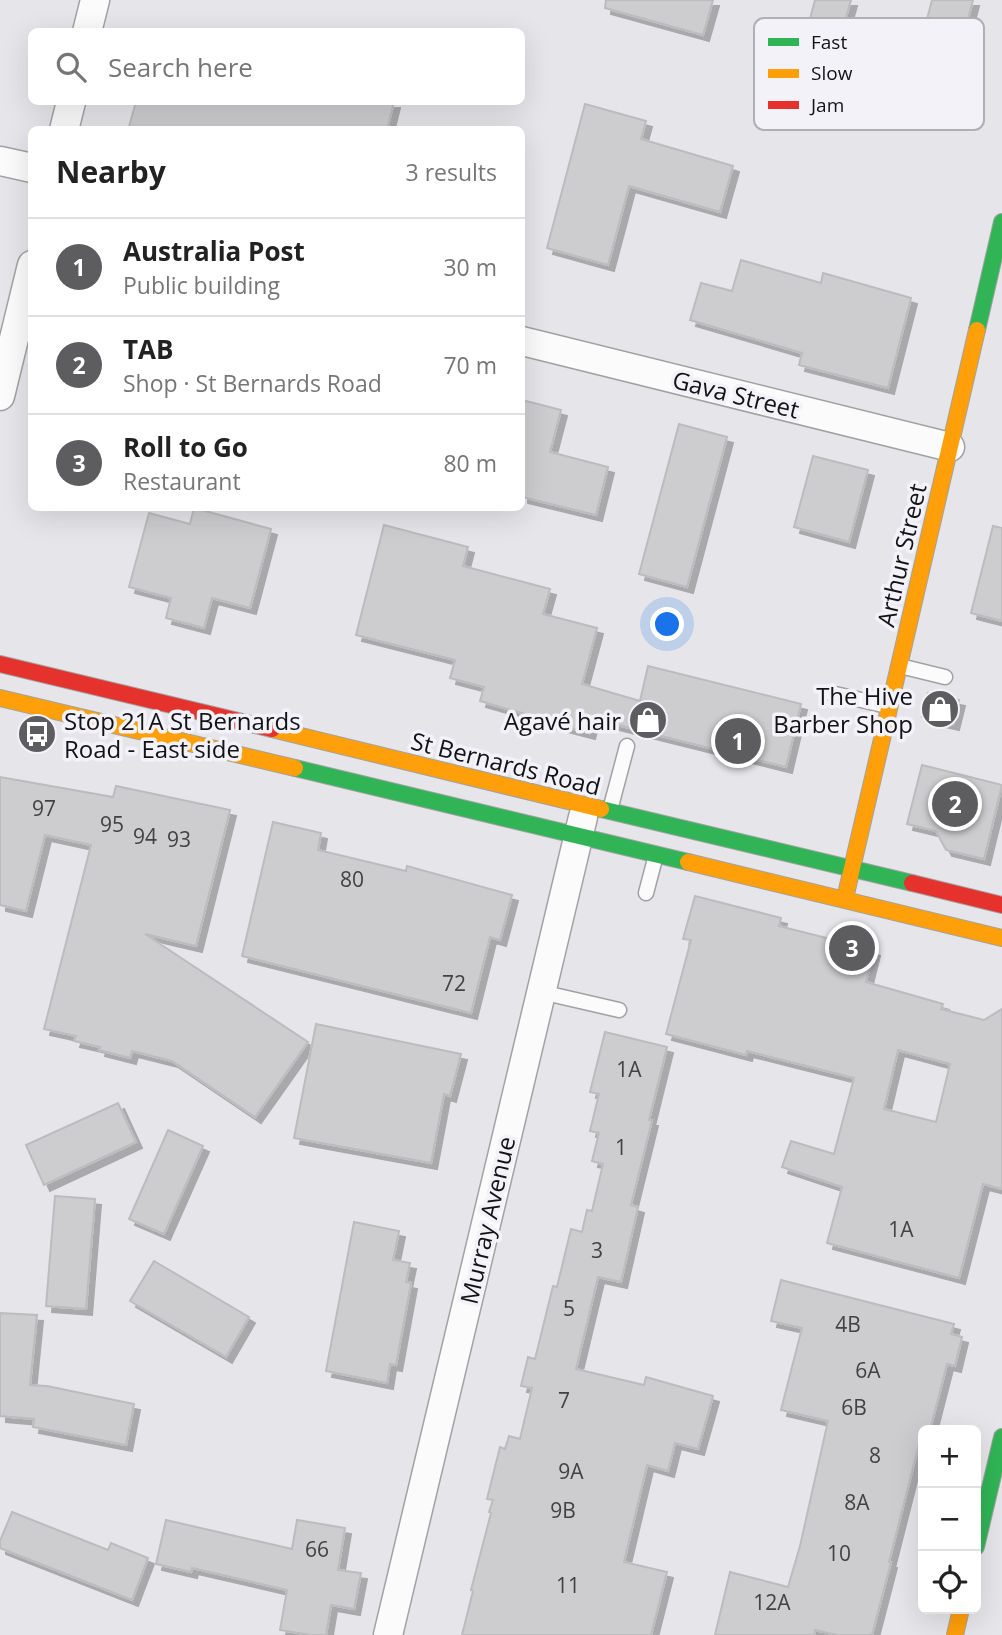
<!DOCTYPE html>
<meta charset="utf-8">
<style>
body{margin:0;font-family:"Open Sans",sans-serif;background:#f2f2f2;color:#222}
.controls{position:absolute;right:21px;bottom:21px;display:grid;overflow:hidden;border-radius:10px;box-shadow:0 7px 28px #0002}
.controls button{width:63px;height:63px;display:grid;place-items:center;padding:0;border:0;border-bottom:2px solid #e0e0e0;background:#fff;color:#222;font:35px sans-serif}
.you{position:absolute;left:668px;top:625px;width:24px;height:24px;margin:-18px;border:5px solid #fff;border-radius:50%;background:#1a73e8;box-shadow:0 0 0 10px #1a73e833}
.badge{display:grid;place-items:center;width:46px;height:46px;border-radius:50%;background:#5d5d60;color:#fff;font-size:23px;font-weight:700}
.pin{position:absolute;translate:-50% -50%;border:4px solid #fff;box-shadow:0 2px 7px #0006}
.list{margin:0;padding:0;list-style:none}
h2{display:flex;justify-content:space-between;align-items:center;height:91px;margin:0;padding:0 28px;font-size:30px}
h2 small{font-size:23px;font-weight:400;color:#767676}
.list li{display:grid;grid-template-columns:46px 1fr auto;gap:21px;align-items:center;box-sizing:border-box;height:98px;padding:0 28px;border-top:2px solid #e0e0e0}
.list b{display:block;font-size:26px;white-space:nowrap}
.list p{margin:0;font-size:23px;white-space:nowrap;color:#767676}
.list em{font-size:23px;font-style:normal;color:#767676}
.icon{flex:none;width:38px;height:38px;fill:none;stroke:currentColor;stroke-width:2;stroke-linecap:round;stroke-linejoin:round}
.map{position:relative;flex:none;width:1002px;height:1635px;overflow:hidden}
.search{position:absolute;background:#fff;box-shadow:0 7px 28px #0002;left:28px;top:28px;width:497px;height:77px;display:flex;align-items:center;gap:18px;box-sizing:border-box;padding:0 24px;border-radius:10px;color:#767676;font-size:26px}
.panel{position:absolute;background:#fff;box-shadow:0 7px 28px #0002;left:28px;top:126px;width:497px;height:385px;border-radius:10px}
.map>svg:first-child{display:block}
.building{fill:#cdcdcf;stroke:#bcbcbe;stroke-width:2;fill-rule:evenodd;filter:url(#shadow)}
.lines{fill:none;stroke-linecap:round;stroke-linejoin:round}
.lane-casing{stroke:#a2a2a5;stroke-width:17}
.street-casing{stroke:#a2a2a5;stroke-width:31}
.fast-casing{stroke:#a2a2a5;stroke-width:18}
.slow-casing{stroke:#a2a2a5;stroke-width:18}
.jam-casing{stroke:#a2a2a5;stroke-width:18}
.lane{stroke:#fbfbfc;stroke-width:14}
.street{stroke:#fbfbfc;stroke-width:28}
.fast{stroke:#30b455;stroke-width:16}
.slow{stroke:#ff9f0a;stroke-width:16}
.jam{stroke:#e5322d;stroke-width:16}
.labels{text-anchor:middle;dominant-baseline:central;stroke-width:7;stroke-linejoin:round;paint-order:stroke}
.number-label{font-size:21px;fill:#424244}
.street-label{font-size:24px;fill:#131315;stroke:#f2f2f8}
.poi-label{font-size:24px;fill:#131315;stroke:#f2f2f8;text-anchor:end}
.key{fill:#f2f2f8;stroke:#afafb4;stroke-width:2}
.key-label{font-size:19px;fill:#131315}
</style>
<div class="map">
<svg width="1002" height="1635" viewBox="0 0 1002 1635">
<defs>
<filter id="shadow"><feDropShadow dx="6" dy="6" stdDeviation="0" flood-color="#0004"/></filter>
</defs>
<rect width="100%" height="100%" fill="#e6e6ea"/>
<path class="building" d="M606 0H713L703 35 605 8Z
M815 0H851L837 49 842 50 823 119 786 109Z
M932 0H973L959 52 921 42Z
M136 102H394L387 130H128Z
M585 104 646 121 641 139 733 166 720 212 629 186 608 265 547 248Z
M741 260 821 283 823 273 911 298 888 388 799 365 802 353 690 320 701 283 732 291Z
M522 400 561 410 550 452 608 467 596 515 522 497Z
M679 424 727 437 687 587 639 574Z
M813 456 868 470 849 542 794 527Z
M194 508 271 529 250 608 212 598 204 628 166 618 171 598 129 587 149 513 190 524Z
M384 525 468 547 463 566 550 589 543 614 597 628 582 684 640 701 648 666 801 704 786 767 593 719 589 733 524 716 525 714 480 701 484 687 450 678 455 660 356 635Z
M993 526 1002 528V621L971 613Z
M928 693 959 700 953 724 922 717Z
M922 765 1002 785 984 859 946 850 936 831 907 824Z
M0 777 113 797 116 786 230 810 196 946 145 934 308 1042 255 1117 172 1061 132 1051 130 1058 99 1050 100 1047 74 1041 76 1036 44 1029 91 845 45 835 26 911 0 905Z
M273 822 321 833 318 850 406 871 407 866 512 895 500 940 490 937 471 1013 242 956Z
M695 896 781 918 779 926 874 950 866 982 943 1004 941 1009 984 1020 1002 1009V1189L983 1184 959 1278 827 1243 842 1187 782 1167 791 1141 834 1154 854 1078 747 1051 746 1055 666 1034 691 940 683 939ZM898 1050 950 1064 936 1122 884 1109Z
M316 1024 461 1054 450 1096 444 1094 431 1163 294 1138Z
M605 1032 667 1047 649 1120H652L631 1205 638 1207 621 1282 598 1277 576 1369 644 1385 646 1377 713 1396 698 1449 675 1443 668 1471 647 1465 624 1562 667 1572 651 1635H462L473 1591 471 1590 491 1513 489 1512 493 1500 487 1499 500 1447 505 1449 509 1436 520 1439 532 1388 521 1386 528 1357 535 1359 553 1286 557 1287 571 1229 582 1232 587 1210 592 1211 603 1164 592 1161 599 1133 590 1131 599 1094 590 1092Z
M118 1103 136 1142 44 1185 26 1145Z
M168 1130 203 1146 164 1234 129 1219Z
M55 1196 95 1199 86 1309 46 1306Z
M354 1222 399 1231 393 1260 410 1263 406 1282 411 1283 396 1365 390 1364 387 1383 326 1371Z
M154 1261 249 1317 226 1357 130 1301Z
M781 1280 954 1324 951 1334 962 1337 955 1366 947 1364 930 1430H923V1445L919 1444 889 1562H891L872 1635H837L815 1630 814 1635H715L730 1572 788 1587 800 1546 828 1421 781 1410 802 1328 771 1321Z
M0 1313 37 1315 30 1385 47 1386 134 1404 126 1445 33 1427 34 1419 0 1416Z
M12 1512 108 1550 111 1543 148 1558 132 1600 0 1548V1541Z
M166 1520 292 1549 297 1520 345 1528 338 1570 361 1573 354 1609 331 1605 326 1635H311L280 1630 287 1590 192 1568 191 1572 156 1564Z"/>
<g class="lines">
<defs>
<path id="lane" d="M900 666 945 677
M831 693 887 706
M610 810 627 746
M646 893 656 855
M541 992 619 1010"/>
<path id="street" d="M87 32 95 0
M64 130 71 102
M0 161 32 168
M522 341 950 447
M0 396 32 265
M388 1635 583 817"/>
<path id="fast" d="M977 330 1002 222
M295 768 688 862
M601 809 912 883
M976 1547 1002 1437"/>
<path id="slow" d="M0 698 295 768
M272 729 601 809
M688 862 1002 938
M846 894 977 330
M955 1635 961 1609"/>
<path id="jam" d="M0 664 272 729
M912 883 1002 905"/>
</defs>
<use href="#lane" class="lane-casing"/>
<use href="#street" class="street-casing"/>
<use href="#fast" class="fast-casing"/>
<use href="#slow" class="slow-casing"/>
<use href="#jam" class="jam-casing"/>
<use href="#lane" class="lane"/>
<use href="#street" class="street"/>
<use href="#fast" class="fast"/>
<use href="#slow" class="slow"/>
<use href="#jam" class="jam"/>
</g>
<defs>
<symbol id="shop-disc" viewBox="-11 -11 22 22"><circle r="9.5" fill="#5d5d60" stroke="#f2f2f8"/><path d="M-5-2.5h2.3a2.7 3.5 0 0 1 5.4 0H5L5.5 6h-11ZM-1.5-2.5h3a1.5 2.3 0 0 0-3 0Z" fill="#fff"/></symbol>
<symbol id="bus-disc" viewBox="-11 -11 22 22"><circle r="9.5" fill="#5d5d60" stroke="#f2f2f8"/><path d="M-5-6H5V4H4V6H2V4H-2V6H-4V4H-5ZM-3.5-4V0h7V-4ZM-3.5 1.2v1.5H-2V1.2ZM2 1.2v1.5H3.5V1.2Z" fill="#fff"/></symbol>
</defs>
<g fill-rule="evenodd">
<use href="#shop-disc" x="918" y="687" width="44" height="44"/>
<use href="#shop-disc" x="626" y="698" width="44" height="44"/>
<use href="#bus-disc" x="15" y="712" width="44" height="44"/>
</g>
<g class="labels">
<g class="number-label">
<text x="44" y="808">97</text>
<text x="112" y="824">95</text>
<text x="145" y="836">94</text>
<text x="179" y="839">93</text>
<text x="352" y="879">80</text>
<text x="454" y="983">72</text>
<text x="629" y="1069">1A</text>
<text x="621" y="1147">1</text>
<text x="901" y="1229">1A</text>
<text x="597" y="1250">3</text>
<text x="569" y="1308">5</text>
<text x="848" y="1324">4B</text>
<text x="868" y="1370">6A</text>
<text x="564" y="1400">7</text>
<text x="854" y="1407">6B</text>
<text x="875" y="1455">8</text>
<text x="571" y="1471">9A</text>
<text x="857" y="1502">8A</text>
<text x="563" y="1510">9B</text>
<text x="317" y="1549">66</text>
<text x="839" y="1553">10</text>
<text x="568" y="1585">11</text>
<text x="772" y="1602">12A</text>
</g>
<g class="street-label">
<text transform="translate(736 394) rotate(14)">Gava Street</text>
<text transform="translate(901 555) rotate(-77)">Arthur Street</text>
<text transform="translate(506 763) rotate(14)">St Bernards Road</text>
<text transform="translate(487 1220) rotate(-77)">Murray Avenue</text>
</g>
<g class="poi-label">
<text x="913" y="695">The Hive<tspan x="913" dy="28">Barber Shop</tspan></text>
<text x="64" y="720" text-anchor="start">Stop 21A St Bernards<tspan x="64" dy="28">Road - East side</tspan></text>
<text x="621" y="720">Agavé hair</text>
</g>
</g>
<rect x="754" y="18" width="230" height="112" rx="10" class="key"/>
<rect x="768" y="38" width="31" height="8" fill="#30b455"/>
<rect x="768" y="69" width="31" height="9" fill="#ff9f0a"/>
<rect x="768" y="101" width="31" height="8" fill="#e5322d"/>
<g class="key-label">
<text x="811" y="49">Fast</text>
<text x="811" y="80">Slow</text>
<text x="811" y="112">Jam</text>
</g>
</svg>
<div class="controls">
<button>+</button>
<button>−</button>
<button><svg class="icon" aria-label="locate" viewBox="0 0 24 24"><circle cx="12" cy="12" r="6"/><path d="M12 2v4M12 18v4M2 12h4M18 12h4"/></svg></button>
</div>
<div class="you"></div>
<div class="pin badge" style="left:738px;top:741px">1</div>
<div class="pin badge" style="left:955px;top:804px">2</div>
<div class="pin badge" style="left:852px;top:948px">3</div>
<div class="search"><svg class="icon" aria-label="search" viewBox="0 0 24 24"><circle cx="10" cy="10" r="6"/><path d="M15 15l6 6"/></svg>Search here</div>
<section class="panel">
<h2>Nearby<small>3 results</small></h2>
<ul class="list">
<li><span class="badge">1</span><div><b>Australia Post</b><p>Public building</p></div><em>30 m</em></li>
<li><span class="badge">2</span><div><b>TAB</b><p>Shop · St Bernards Road</p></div><em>70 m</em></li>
<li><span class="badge">3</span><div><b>Roll to Go</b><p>Restaurant</p></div><em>80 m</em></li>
</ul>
</section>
</div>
